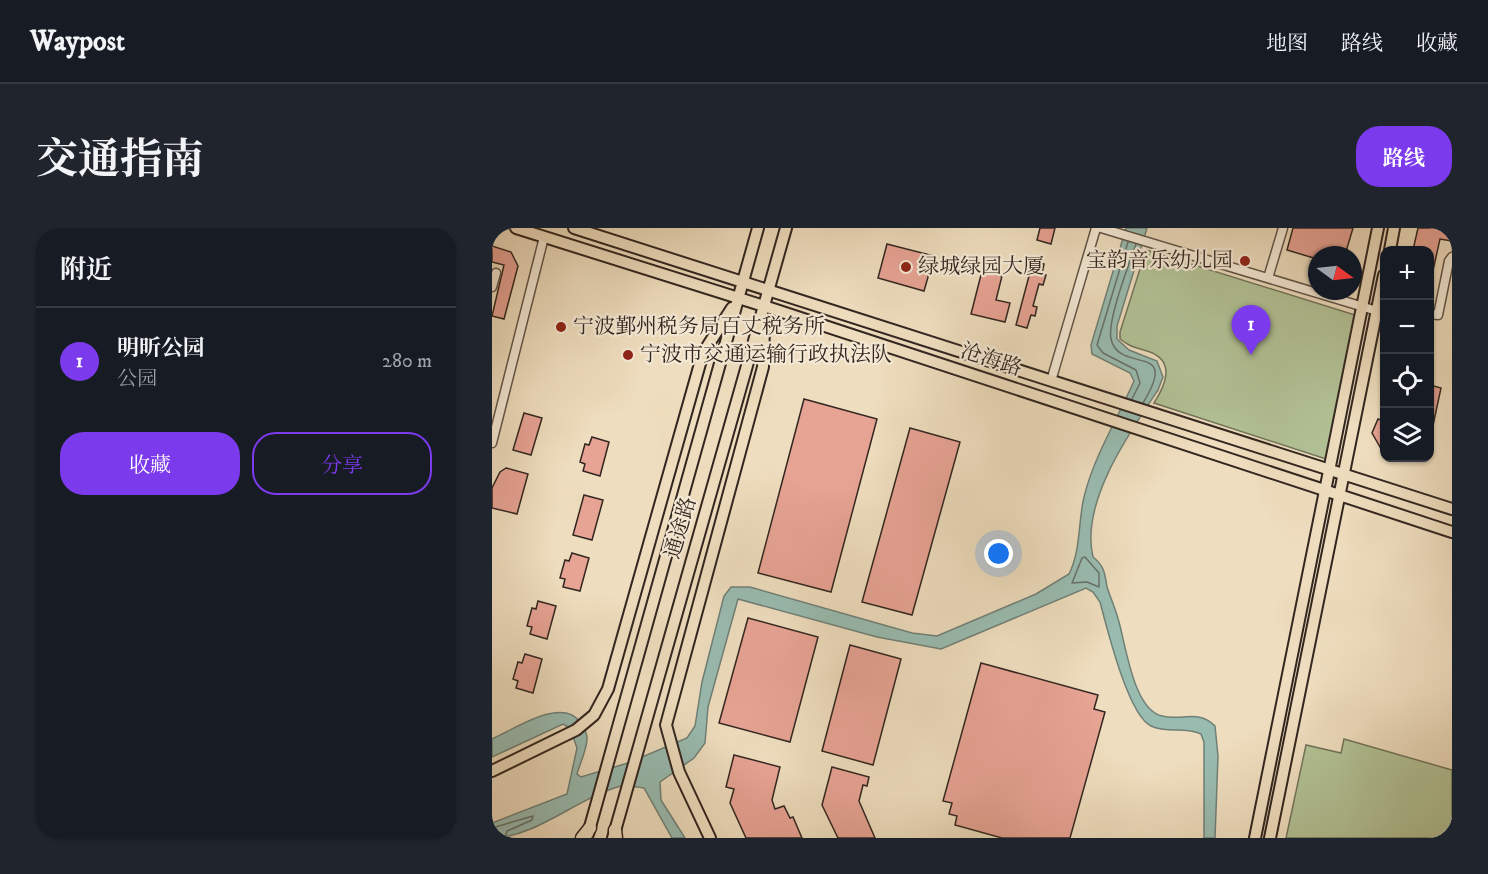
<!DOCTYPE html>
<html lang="zh">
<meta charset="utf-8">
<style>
body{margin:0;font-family:"IM FELL DW Pica","Noto Serif SC",serif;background:#20242c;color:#f1f3f6}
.controls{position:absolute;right:18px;top:18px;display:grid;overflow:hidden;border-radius:12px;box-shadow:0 2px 4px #0004}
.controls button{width:54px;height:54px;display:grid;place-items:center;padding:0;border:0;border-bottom:2px solid #363941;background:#171b24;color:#f1f3f6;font:30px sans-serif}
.compass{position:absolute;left:816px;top:18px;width:54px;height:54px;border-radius:50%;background:#171b24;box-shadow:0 2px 4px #0004;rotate:105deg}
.you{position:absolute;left:507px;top:326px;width:21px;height:21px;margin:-15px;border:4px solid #fff;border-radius:50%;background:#1a73e8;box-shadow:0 0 0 9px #1a73e833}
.badge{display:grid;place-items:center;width:39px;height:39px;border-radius:50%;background:#7c3aed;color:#fff;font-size:20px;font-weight:700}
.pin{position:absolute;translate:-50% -50px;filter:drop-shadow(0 2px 3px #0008)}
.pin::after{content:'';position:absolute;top:32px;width:21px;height:18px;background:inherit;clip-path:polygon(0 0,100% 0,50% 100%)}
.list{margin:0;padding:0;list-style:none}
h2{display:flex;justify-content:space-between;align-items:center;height:78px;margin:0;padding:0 24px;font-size:26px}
h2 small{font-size:20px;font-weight:400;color:#9ea1a6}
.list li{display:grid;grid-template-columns:39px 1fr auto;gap:18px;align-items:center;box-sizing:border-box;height:108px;padding:0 24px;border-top:2px solid #363941}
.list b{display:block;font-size:22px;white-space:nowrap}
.list p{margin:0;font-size:20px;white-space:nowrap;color:#9ea1a6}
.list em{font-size:20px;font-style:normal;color:#9ea1a6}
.actions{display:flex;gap:12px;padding:18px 24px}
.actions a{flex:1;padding:14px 0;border:2px solid #7c3aed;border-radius:24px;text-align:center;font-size:21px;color:#7c3aed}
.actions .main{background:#7c3aed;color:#fff}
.icon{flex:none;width:33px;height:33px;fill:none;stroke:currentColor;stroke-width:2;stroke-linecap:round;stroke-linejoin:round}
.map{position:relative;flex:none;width:960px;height:610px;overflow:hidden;border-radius:24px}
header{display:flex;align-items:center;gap:36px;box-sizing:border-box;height:84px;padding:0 30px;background:#171b24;border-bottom:2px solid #363941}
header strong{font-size:28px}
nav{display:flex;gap:33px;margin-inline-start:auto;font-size:21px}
.intro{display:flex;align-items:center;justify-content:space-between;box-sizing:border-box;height:144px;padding:0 36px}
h1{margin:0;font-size:42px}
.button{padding:15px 27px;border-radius:24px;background:#7c3aed;color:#fff;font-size:21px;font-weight:700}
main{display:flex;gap:36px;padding:0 36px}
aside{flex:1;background:#171b24;border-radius:24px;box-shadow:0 2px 4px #0004}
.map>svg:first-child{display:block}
.green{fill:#b2c296;stroke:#72745b;stroke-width:1.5}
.water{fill:#99bcb1;stroke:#708077;stroke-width:1.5}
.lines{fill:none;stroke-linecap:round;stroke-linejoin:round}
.shore{stroke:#667168;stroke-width:1.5}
.building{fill:#e7a394;stroke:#322620;stroke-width:1.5}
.minor-casing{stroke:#615448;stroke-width:11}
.major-casing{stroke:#322620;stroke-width:14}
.highway-casing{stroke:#322620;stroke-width:15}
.minor{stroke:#f4e9d5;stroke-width:8}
.major{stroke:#eeddbe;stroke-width:10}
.highway{stroke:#eeddbe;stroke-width:12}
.poi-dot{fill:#8f2418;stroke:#f4e9d5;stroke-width:2}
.labels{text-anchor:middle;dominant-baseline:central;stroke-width:4.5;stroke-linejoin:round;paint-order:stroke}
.poi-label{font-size:21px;fill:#322620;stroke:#f4e9d5;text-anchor:start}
.street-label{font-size:21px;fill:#322620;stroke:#f4e9d5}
</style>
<header>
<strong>Waypost</strong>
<nav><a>地图</a><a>路线</a><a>收藏</a></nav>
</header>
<div class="intro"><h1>交通指南</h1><a class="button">路线</a></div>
<main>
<aside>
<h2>附近<small></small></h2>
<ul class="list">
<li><span class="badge">1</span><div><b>明昕公园</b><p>公园</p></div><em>280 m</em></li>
</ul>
<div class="actions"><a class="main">收藏</a><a>分享</a></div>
</aside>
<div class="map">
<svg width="960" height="610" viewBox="0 0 960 610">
<rect width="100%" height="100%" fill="#eeddbe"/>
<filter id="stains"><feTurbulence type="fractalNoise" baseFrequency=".00333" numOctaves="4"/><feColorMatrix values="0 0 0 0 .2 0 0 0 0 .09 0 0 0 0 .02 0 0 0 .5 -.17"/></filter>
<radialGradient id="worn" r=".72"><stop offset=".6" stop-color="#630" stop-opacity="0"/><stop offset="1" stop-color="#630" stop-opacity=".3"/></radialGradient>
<path class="green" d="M654 22 863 87 834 231 662 175C673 158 684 134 658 124 645 119 641 121 628 111V104Z
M852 511 960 542V610H794L814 517 849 525Z"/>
<path class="water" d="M634 0H655L625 98V111L637 122 665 133 671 149 666 162C637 205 588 275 601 329 612 337 613 346 615 359 619 371 624 382 627 394 634 419 642 482 670 488 690 493 707 481 723 498L726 528 723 610H712V514L709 506C693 498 675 506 659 498 636 487 615 400 608 374L601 364 594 360 449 421 385 409 246 371 216 479 213 515 202 530 168 554 169 572 193 610H180L152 560C145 559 135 557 129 558 87 569 43 610 0 610V595L75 566 85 520 78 500 71 496 0 529V511C21 502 70 468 88 494 91 499 95 504 95 510 95 522 88 535 85 546L89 549 136 535 195 510 203 498 210 454 232 368 239 359H258L420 405 445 408 544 366 577 346C589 322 586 294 592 269 602 228 625 192 642 153L638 145 600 126 599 117Z"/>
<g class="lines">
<path class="shore" d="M636 14 605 117 611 125 644 142 648 155 640 171
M644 16C637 37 615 92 619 111 627 147 689 113 651 175
M593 329 607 345V359L595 354 580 355 590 330Z
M0 600 41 588 40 592 15 603 13 610"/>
</g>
<path class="building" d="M548 0H563L559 16 545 12Z
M801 0H861L853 27H825V31L795 22Z
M926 0H960V13L948 11 940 47H938V22H921Z
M395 16 442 28 432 63 386 50Z
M0 18 19 24 26 38 12 91 0 88 12 37 0 34Z
M541 33 552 36 550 46 554 47 551 57 547 56 541 78 545 79 543 88 539 87 535 100 524 97Z
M490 43 510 48 504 72 518 75 513 94 479 86Z
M938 157 949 160 940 202H938Z
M312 171 385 191 339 364 266 345Z
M32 185 50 190 39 227 21 222Z
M886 191 892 193V226L880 205Z
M418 200 468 214 420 387 370 374Z
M100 209 117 214 108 248 91 243 93 236 88 234 93 216 97 217Z
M14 240 36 246 25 286 0 280V260L8 244Z
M92 267 111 272 100 312 81 307Z
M80 325 97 330 88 363 71 359 73 351 68 350 73 332 77 333Z
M46 373 64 378 55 411 38 406 40 399 35 398 40 380 44 381Z
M256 390 326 409 298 514 227 495Z
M358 417 409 431 381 537 330 523Z
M33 426 50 431 41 465 24 460 26 453 21 451 26 434 30 435Z
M489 435 606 467 602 481 613 484 578 610H510L463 597 465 588 457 586 460 575 451 573Z
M242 527 288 539 280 572 283 581 292 578 298 590 301 589 310 610H254L238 575 242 561 234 559Z
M340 539 377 549 375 558 371 557 367 573 383 610H346L330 577Z"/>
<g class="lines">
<defs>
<path id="minor" d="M609 0 885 83
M776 50 791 0
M0 59 4 45
M938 86 946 87 957 33 960 29
M559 153 604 0
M0 215 52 9"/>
<path id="major" d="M24 0 272 78 960 304
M82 0 960 281
M898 22 902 0
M0 543 84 502 102 487 116 461 211 125 240 80
M96 606 266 0
M121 610 294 0
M218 610 187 544 174 497 271 139 272 95
M763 610 886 0
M778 610 892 47"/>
<path id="highway" d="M123 602 124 610
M90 610 98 600"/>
</defs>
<use href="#minor" class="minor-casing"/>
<use href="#major" class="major-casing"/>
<use href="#highway" class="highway-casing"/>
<use href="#minor" class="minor"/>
<use href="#major" class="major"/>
<use href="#highway" class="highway"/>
</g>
<g class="poi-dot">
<circle cx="753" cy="33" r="6"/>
<circle cx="414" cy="39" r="6"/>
<circle cx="69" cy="99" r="6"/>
<circle cx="136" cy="127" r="6"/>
</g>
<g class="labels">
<g class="poi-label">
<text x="741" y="33" text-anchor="end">宝韵音乐幼儿园</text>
<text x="426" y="39">绿城绿园大厦</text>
<text x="81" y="99">宁波鄞州税务局百丈税务所</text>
<text x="148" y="127">宁波市交通运输行政执法队</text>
</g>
<g class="street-label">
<text transform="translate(499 132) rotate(18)">沧海路</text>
<text transform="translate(189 300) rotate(-74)">通途路</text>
</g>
</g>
<rect width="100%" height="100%" filter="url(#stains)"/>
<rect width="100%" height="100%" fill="url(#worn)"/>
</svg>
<div class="controls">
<button>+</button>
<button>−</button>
<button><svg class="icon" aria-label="locate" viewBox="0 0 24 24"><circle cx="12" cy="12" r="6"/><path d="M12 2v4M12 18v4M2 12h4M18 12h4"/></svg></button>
<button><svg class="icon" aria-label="layers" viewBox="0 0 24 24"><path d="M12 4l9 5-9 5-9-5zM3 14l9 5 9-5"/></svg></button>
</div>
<svg class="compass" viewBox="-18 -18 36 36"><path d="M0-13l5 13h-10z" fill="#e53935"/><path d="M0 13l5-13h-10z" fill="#9ea1a6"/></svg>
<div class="you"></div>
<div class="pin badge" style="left:759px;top:127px">1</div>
</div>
</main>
